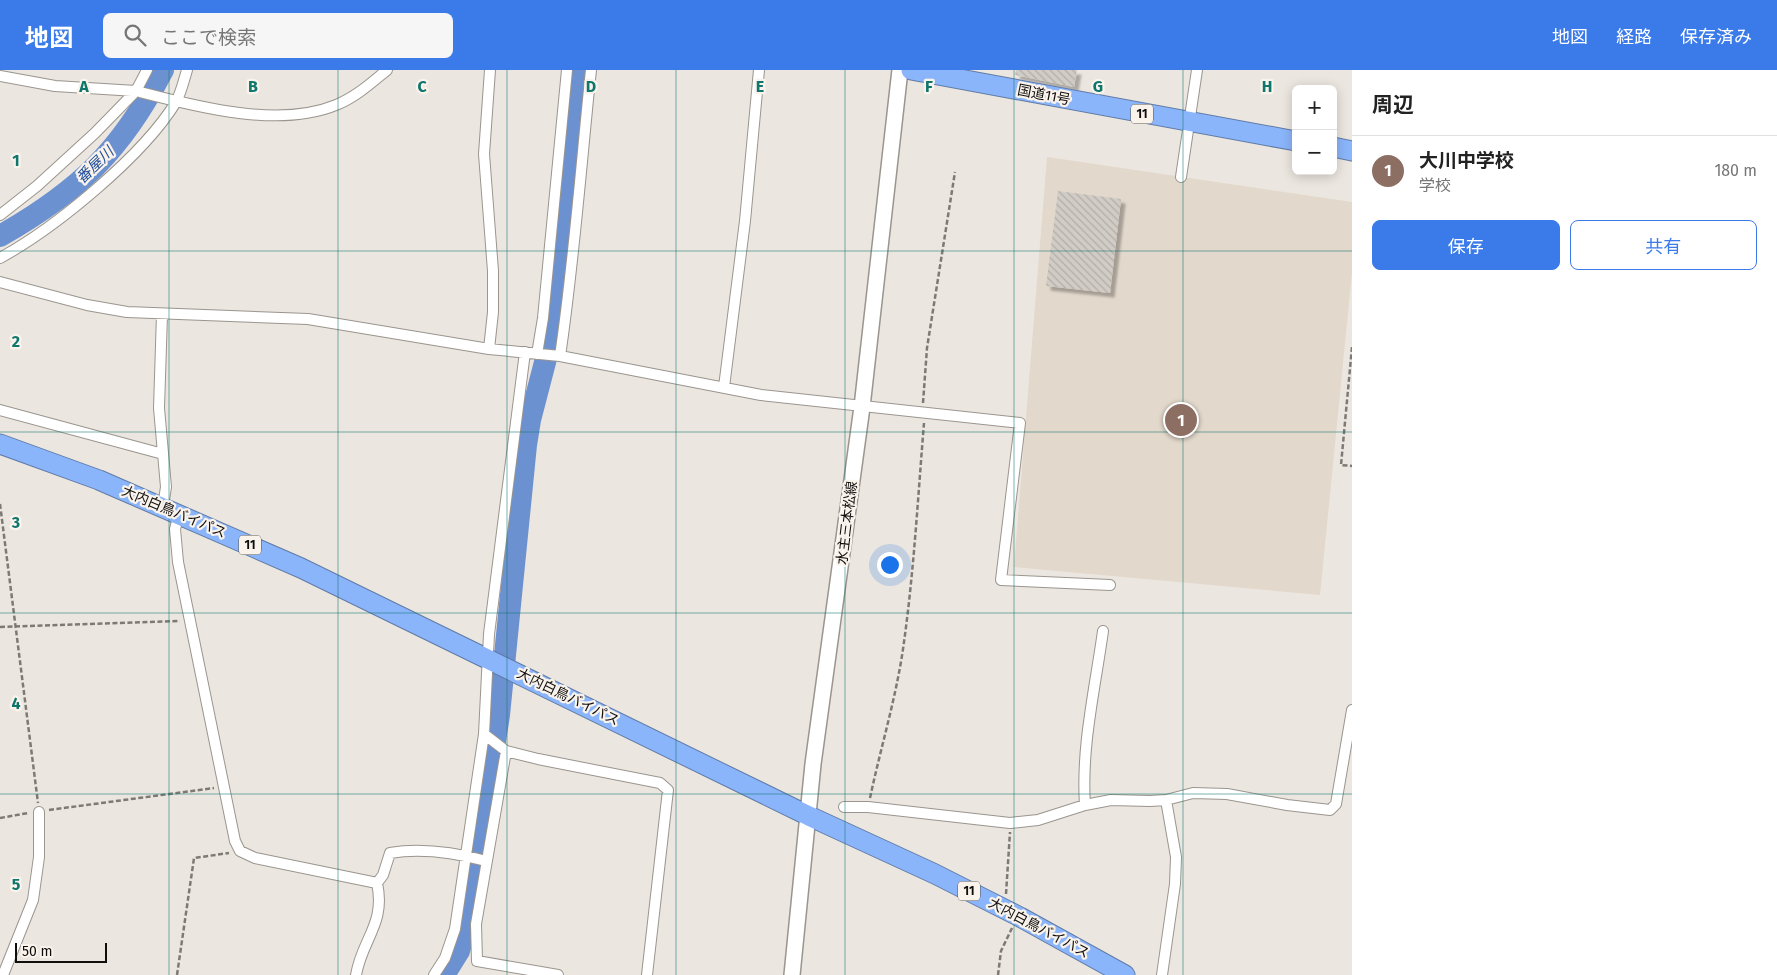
<!DOCTYPE html>
<html lang="ja">
<meta charset="utf-8">
<style>
body{margin:0;font-family:"Fira Sans","Noto Sans JP",sans-serif;background:#f6f6f6;color:#222}
.controls{position:absolute;right:15px;top:15px;display:grid;overflow:hidden;border-radius:8px;box-shadow:0 2px 12px #0003}
.controls button{width:45px;height:45px;display:grid;place-items:center;padding:0;border:0;border-bottom:1px solid #e0e0e0;background:#fff;color:#222;font:25px sans-serif}
.scale{position:absolute;left:15px;bottom:12px;width:92px;box-sizing:border-box;padding-left:5px;border:2px solid #100e0c;border-top:0;font-size:14px;line-height:18px;white-space:nowrap;color:#100e0c;-webkit-text-stroke:4px #f9f3ec;paint-order:stroke}
.you{position:absolute;left:889px;top:494px;width:18px;height:18px;margin:-12px;border:4px solid #fff;border-radius:50%;background:#1a73e8;box-shadow:0 0 0 8px #1a73e833}
.badge{display:grid;place-items:center;width:32px;height:32px;border-radius:50%;background:#3a7ae9;color:#fff;font-size:16px;font-weight:700}
.pin{position:absolute;translate:-50% -50%;border:2px solid #fff;box-shadow:0 1px 5px #0006}
.list{margin:0;padding:0;list-style:none}
h2{display:flex;justify-content:space-between;align-items:center;height:65px;margin:0;padding:0 20px;font-size:21px}
h2 small{font-size:16px;font-weight:400;color:#767676}
.list li{display:grid;grid-template-columns:32px 1fr auto;gap:15px;align-items:center;box-sizing:border-box;height:70px;padding:0 20px;border-top:1px solid #e0e0e0}
.list b{display:block;font-size:19px;white-space:nowrap}
.list p{margin:0;font-size:16px;white-space:nowrap;color:#767676}
.list em{font-size:16px;font-style:normal;color:#767676}
.actions{display:flex;gap:10px;padding:15px 20px}
.actions a{flex:1;padding:11px 0;border:1px solid #3a7ae9;border-radius:8px;text-align:center;font-size:18px;color:#3a7ae9}
.actions .main{background:#3a7ae9;color:#fff}
.icon{flex:none;width:28px;height:28px;fill:none;stroke:currentColor;stroke-width:2;stroke-linecap:round;stroke-linejoin:round}
.map{position:relative;flex:none;width:1352px;height:905px;overflow:hidden}
header{display:flex;align-items:center;gap:30px;box-sizing:border-box;height:70px;padding:0 25px;background:#3a7ae9;color:#fff}
header strong{font-size:24px}
nav{display:flex;gap:28px;margin-inline-start:auto;font-size:18px}
.search{width:350px;height:45px;background:#f6f6f6;display:flex;align-items:center;gap:12px;box-sizing:border-box;padding:0 18px;border-radius:8px;color:#767676;font-size:19px}
main{display:flex}
aside{flex:1;background:#fff}
.map>svg:first-child{display:block}
.built{fill:#e2d8cb}
.lines{fill:none;stroke-linecap:round;stroke-linejoin:round}
.river{stroke:#6c91d1;stroke-width:22}
.building{fill:url(#building-back-hatch);filter:url(#shadow)}
.street-casing{stroke:#9a958e;stroke-width:12}
.secondary-casing{stroke:#9a958e;stroke-width:18}
.highway-casing{stroke:#607ba7;stroke-width:21}
.path{stroke:#7d7a75;stroke-width:2.5;stroke-dasharray:5 2.5;stroke-linecap:butt}
.street{stroke:#fff;stroke-width:10}
.secondary{stroke:#fff;stroke-width:15}
.highway{stroke:#8bb5fa;stroke-width:19}
.grid{fill:none;stroke:#0f766e;stroke-width:1;stroke-opacity:0.55}
.labels{text-anchor:middle;dominant-baseline:central;stroke-width:4.5;stroke-linejoin:round;paint-order:stroke}
.shield{fill:#f9f3ec;stroke:#56534f;stroke-width:1}
.shield-label{font-size:12px;font-weight:bold;fill:#100e0c}
.street-label{font-size:14px;fill:#100e0c;stroke:#f9f3ec}
.water-label{font-size:15px;font-style:italic;fill:#234f9c;stroke:#f9f3ec}
.grid-label{font-size:16px;text-anchor:middle;font-weight:bold;fill:#0f766e;stroke:#f9f3ec;stroke-width:4.5;stroke-linejoin:round;paint-order:stroke}
</style>
<header>
<strong>地図</strong>
<div class="search"><svg class="icon" aria-label="search" viewBox="0 0 24 24"><circle cx="10" cy="10" r="6"/><path d="M15 15l6 6"/></svg>ここで検索</div>
<nav><a>地図</a><a>経路</a><a>保存済み</a></nav>
</header>
<main>
<div class="map">
<svg width="1352" height="905" viewBox="0 0 1352 905">
<defs>
<pattern id="building-back-hatch" width="6" height="6" patternUnits="userSpaceOnUse" patternTransform="scale(1.25)"><rect width="6" height="6" fill="#d1ccc5"/><path d="M-1 5l2 2M0 0l6 6M5-1l2 2" fill="none" stroke="#b2aea8"/></pattern>
<filter id="shadow"><feDropShadow dx="4.5" dy="4.5" stdDeviation="1" flood-color="#0004"/></filter>
</defs>
<rect width="100%" height="100%" fill="#ebe6df"/>
<path class="built" d="M1047 87 1352 132V202L1320 525 1014 497Z"/>
<g class="lines">
<path class="river" d="M0 166C79 121 121 81 163 0
M444 905 459 881 467 853 499 645 526 375 530 350 550 273 580 0"/>
</g>
<path class="building" d="M1016 0H1077L1074 17 1015 5Z
M1058 121 1121 129 1110 223 1046 216Z"/>
<g class="lines">
<defs>
<path id="street" d="M0 6 55 16 136 21 147 0
M1181 107 1197 0
M0 145 37 116 95 63 136 21C194 36 278 59 336 35 356 27 371 13 387 0
M0 188C55 158 143 86 176 32 181 23 184 10 187 0
M0 212 87 235 127 242 308 249 489 279 560 286 761 325 1020 353 1001 510 1110 515
M162 244 159 338 166 417 163 436
M489 279 493 242V201L484 84 490 0
M537 284 543 248 567 0
M560 286C574 192 581 95 591 0
M724 317 745 151 759 0
M0 340 163 384
M179 444 175 459 178 492 235 771 240 781 255 788 377 813
M484 664 506 681 538 689 660 713 668 720 647 905
M506 681 476 854 477 891 558 905
M1085 735C1081 677 1095 619 1103 561
M844 737H868L1010 753 1038 750 1085 735 1111 730 1150 731 1166 730 1193 723 1227 724 1287 735 1330 740 1336 734 1352 640
M3 905 33 830 39 787V742
M356 905C362 869 386 854 377 813L383 805 390 783C420 778 456 783 486 791
M434 905 445 888 455 859 484 664 489 564 525 282
M1162 905 1175 814 1176 787 1166 730"/>
<path id="secondary" d="M792 905 813 694 862 337 900 0"/>
<path id="highway" d="M911 0 1296 71
M1333 77 1352 81
M0 374 99 410 301 498 809 746 935 804 1020 847 1125 905"/>
</defs>
<use href="#street" class="street-casing"/>
<use href="#secondary" class="secondary-casing"/>
<use href="#highway" class="highway-casing"/>
<path class="path" d="M1352 277 1341 395 1352 396
M923 333 927 278 955 102
M0 434 38 733
M0 557 180 551
M870 728C881 676 897 625 904 572 914 500 918 426 924 353
M49 740 214 718
M0 748 28 743
M1006 824 1010 762
M177 905 194 788 229 783
M998 905 1001 881 1012 858"/>
<use href="#street" class="street"/>
<use href="#secondary" class="secondary"/>
<use href="#highway" class="highway"/>
</g>
<path class="grid" d="M169 0V905M338 0V905M507 0V905M676 0V905M845 0V905M1014 0V905M1183 0V905M0 181H1352M0 362H1352M0 543H1352M0 724H1352"/>
<g class="labels">
<g class="shield">
<rect x="1131" y="34.5" width="22" height="19" rx="4"/>
<rect x="239" y="465.5" width="22" height="19" rx="4"/>
<rect x="958" y="811.5" width="22" height="19" rx="4"/>
</g>
<g class="shield-label">
<text x="1142" y="44">11</text>
<text x="250" y="475">11</text>
<text x="969" y="821">11</text>
</g>
<g class="street-label">
<text transform="translate(1044 25) rotate(11)">国道11号</text>
<text transform="translate(174 442) rotate(23)">大内白鳥バイパス</text>
<text transform="translate(847 453) rotate(-83)">水主三本松線</text>
<text transform="translate(568 627) rotate(26)">大内白鳥バイパス</text>
<text transform="translate(1039 858) rotate(28)">大内白鳥バイパス</text>
</g>
<g class="water-label">
<text transform="translate(95 95) rotate(-44)">番屋川</text>
</g>
</g>
<g class="grid-label">
<text x="84" y="22">A</text>
<text x="253" y="22">B</text>
<text x="422" y="22">C</text>
<text x="591" y="22">D</text>
<text x="760" y="22">E</text>
<text x="929" y="22">F</text>
<text x="1098" y="22">G</text>
<text x="1267" y="22">H</text>
<text x="16" y="96">1</text>
<text x="16" y="277">2</text>
<text x="16" y="458">3</text>
<text x="16" y="639">4</text>
<text x="16" y="820">5</text>
</g>
</svg>
<div class="controls">
<button>+</button>
<button>−</button>
</div>
<div class="scale">50 m</div>
<div class="you"></div>
<div class="pin badge" style="left:1181px;top:350px;background:#8d6e63">1</div>
</div>
<aside>
<h2>周辺<small></small></h2>
<ul class="list">
<li><span class="badge" style="background:#8d6e63">1</span><div><b>大川中学校</b><p>学校</p></div><em>180 m</em></li>
</ul>
<div class="actions"><a class="main">保存</a><a>共有</a></div>
</aside>
</main>
